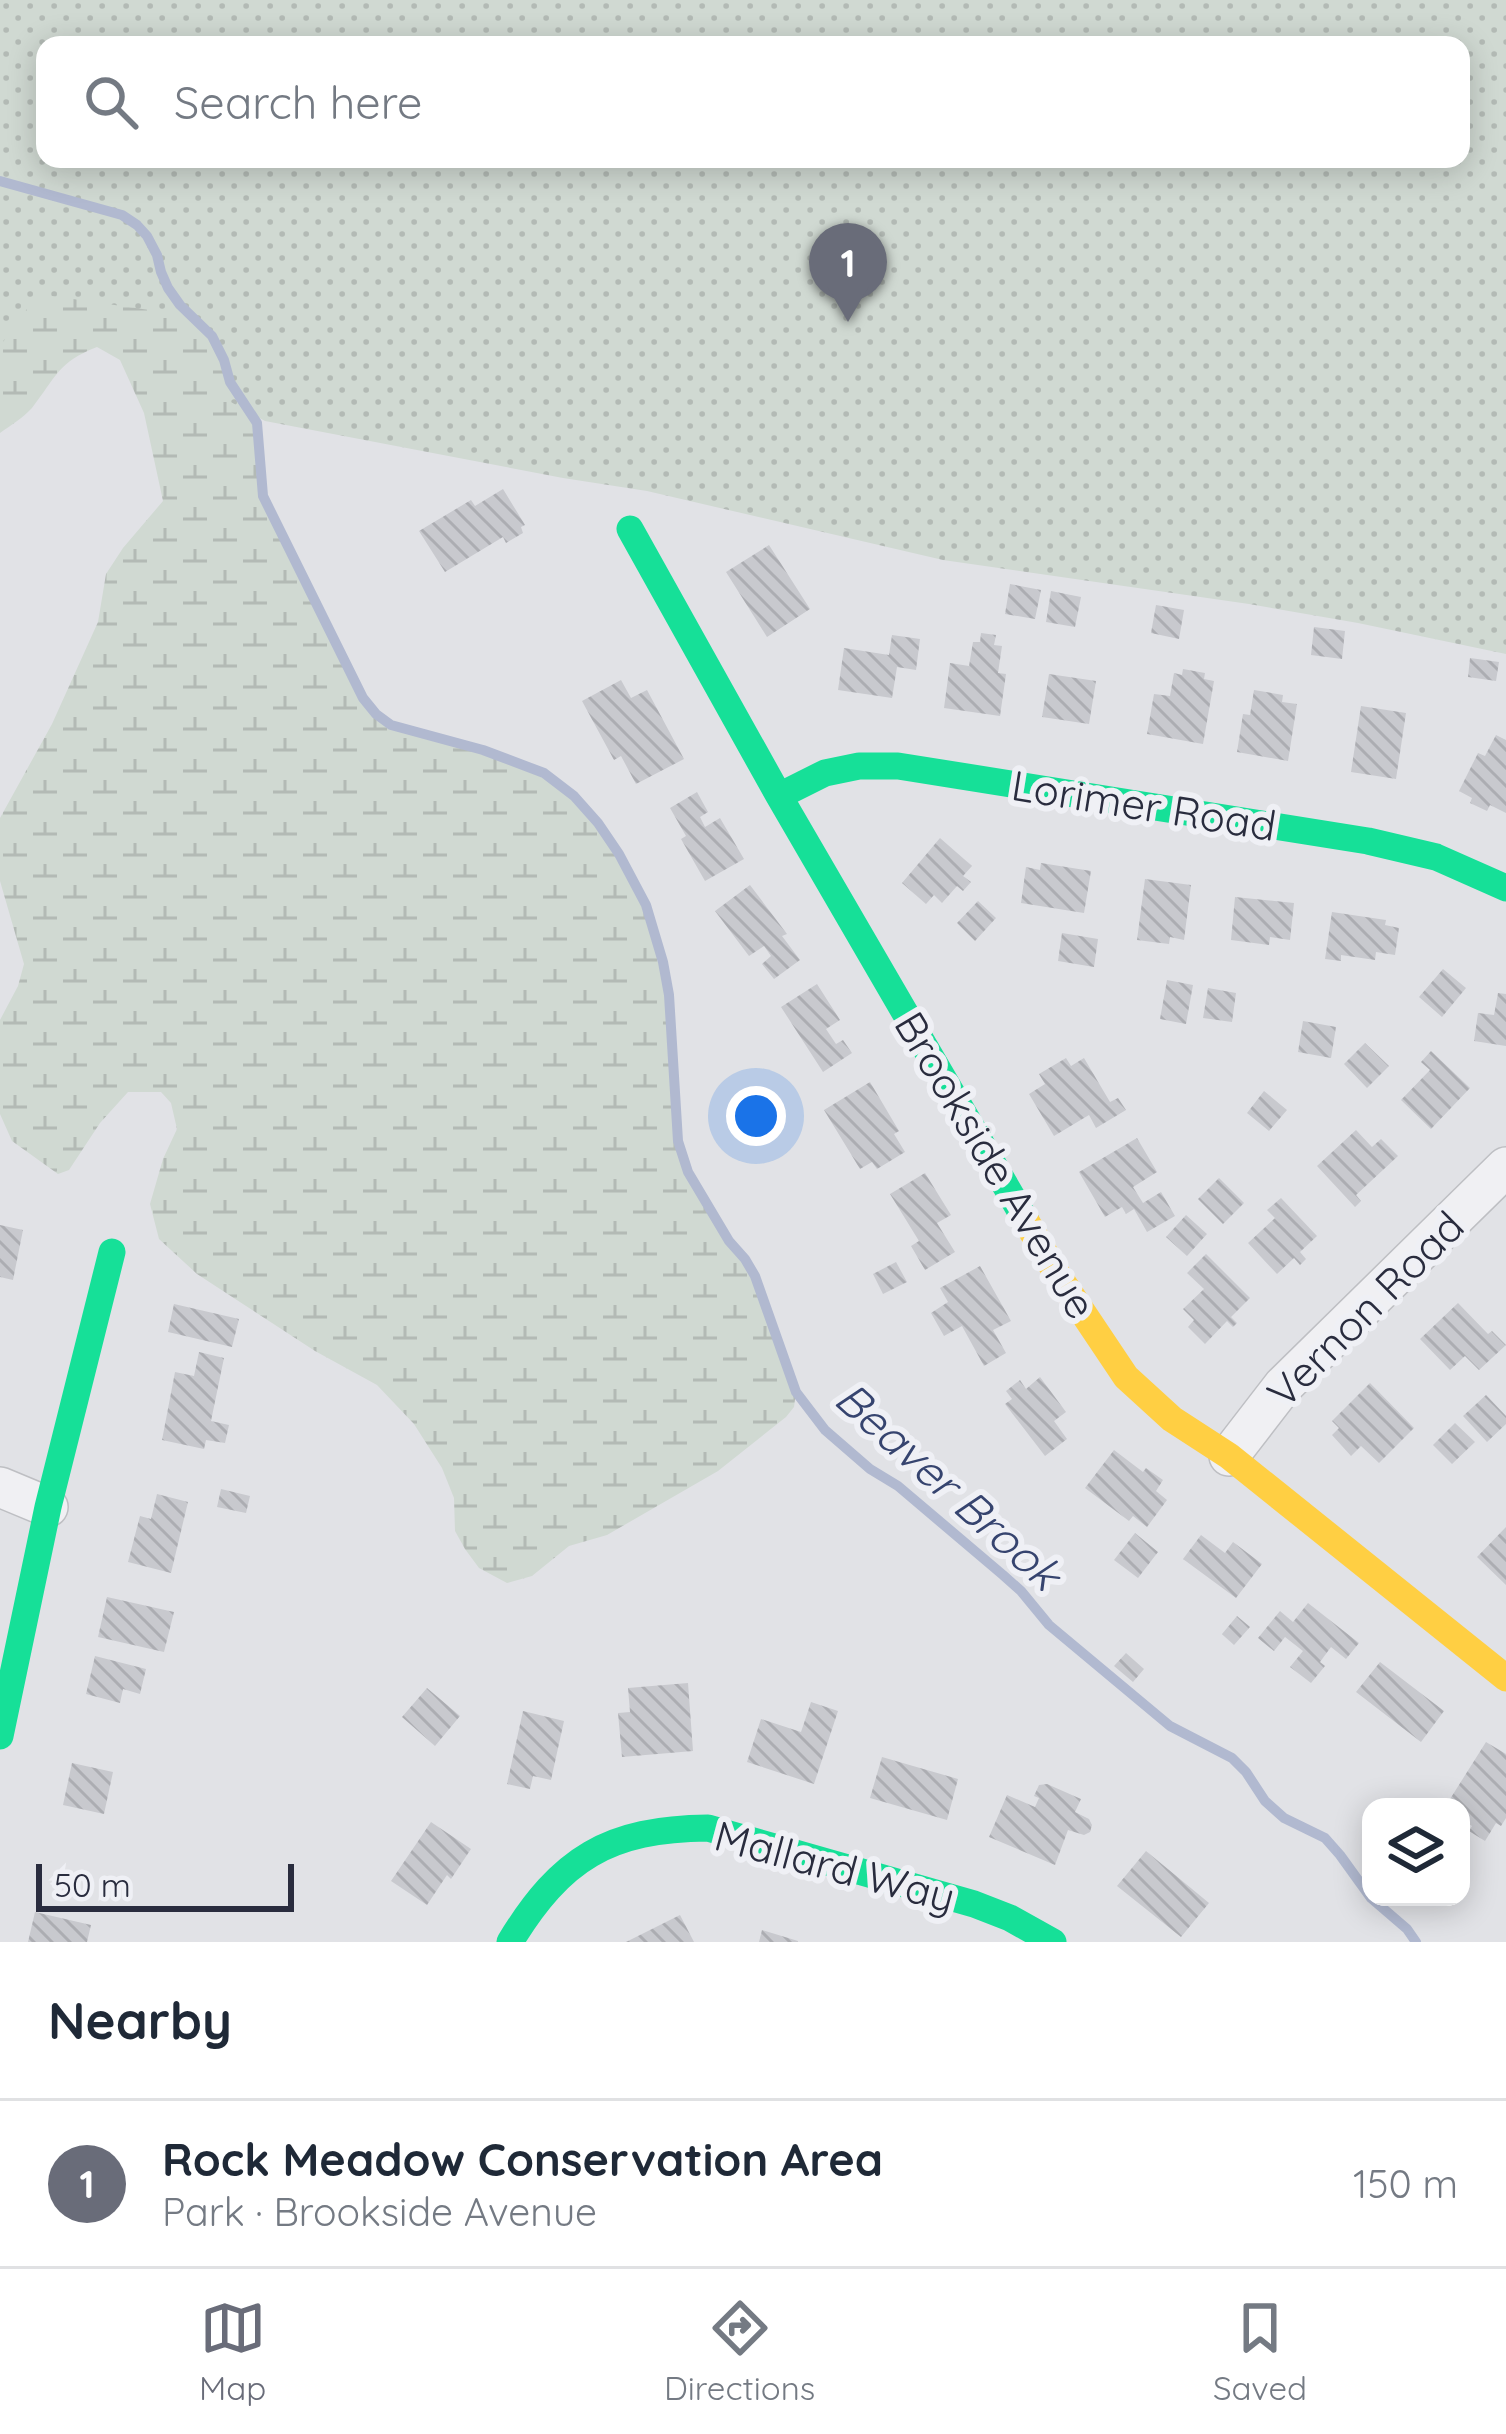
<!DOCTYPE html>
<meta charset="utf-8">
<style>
body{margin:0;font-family:Quicksand,sans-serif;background:#f2f2f3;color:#1f2937}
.controls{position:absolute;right:36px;bottom:36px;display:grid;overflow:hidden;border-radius:24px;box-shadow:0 6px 30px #0003}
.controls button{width:108px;height:108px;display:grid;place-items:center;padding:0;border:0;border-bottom:3px solid #e0e1e3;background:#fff;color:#1f2937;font:60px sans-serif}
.scale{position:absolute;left:36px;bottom:30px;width:258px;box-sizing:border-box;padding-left:12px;border:6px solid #292c3e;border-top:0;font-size:33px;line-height:42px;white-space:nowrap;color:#292c3e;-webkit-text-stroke:9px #eff0f5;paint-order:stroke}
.you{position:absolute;left:756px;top:1116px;width:42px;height:42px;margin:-30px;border:9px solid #fff;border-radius:50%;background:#1a73e8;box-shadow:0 0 0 18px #1a73e833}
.badge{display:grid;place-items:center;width:78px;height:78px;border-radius:50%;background:#696c79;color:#fff;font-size:39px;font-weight:700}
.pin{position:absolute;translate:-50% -99px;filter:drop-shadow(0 3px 6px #0008)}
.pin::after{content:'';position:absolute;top:63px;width:42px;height:36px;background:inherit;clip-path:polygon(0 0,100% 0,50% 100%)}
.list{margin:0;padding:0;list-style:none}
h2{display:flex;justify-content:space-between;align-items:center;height:156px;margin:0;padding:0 48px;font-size:51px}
h2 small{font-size:39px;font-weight:400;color:#747a83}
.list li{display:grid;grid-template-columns:78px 1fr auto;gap:36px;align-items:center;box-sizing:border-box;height:168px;padding:0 48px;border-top:3px solid #e0e1e3}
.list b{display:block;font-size:45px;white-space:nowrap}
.list p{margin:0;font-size:39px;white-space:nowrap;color:#747a83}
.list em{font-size:39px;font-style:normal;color:#747a83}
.icon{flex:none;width:66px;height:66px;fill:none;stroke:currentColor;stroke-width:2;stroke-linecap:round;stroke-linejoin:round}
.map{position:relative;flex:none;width:1506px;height:1942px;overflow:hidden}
.search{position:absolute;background:#fff;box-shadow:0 6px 30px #0003;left:36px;right:36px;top:36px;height:132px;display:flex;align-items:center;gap:30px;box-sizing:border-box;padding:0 42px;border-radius:24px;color:#747a83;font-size:45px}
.sheet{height:324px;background:#fff}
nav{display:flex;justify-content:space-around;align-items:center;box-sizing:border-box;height:168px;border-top:3px solid #e0e1e3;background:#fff;font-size:33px;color:#747a83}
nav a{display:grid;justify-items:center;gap:6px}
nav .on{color:#696c79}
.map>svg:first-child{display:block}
.wetland{fill:url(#wetland-marsh)}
.park{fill:url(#park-dots);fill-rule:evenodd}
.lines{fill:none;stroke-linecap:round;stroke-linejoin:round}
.stream{stroke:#b1b9d0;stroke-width:10}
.building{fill:url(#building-back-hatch)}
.street-casing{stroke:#bebfc3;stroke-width:42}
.street{stroke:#f0f0f3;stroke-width:39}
.fast{stroke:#16e098;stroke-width:27}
.slow{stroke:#ffcf43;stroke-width:27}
.labels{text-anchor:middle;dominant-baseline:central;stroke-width:12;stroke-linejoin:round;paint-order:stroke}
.street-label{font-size:42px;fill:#292c3e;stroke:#eff0f5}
.water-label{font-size:45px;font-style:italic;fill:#36446f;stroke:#eff0f5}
</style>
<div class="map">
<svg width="1506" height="1942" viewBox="0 0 1506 1942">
<defs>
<pattern id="wetland-marsh" width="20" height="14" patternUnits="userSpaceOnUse" patternTransform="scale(3)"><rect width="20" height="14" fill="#d0d9d2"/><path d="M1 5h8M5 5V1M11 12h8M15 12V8" fill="none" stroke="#b3bab5"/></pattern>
<pattern id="park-dots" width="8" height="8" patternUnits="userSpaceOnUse" patternTransform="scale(3)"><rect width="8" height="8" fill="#d0d9d2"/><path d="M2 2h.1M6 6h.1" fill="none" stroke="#b3bab5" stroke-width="1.8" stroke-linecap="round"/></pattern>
<pattern id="building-back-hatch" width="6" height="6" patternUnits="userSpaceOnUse" patternTransform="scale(3)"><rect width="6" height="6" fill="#c8c9ce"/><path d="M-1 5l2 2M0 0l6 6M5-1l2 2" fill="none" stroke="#acadb2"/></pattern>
</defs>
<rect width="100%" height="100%" fill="#e1e2e6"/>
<path class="wetland" d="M0 130 45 159 212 336 257 423 263 496 363 698C371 708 378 717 389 723 405 732 424 735 441 740 487 752 540 763 575 796 646 865 668 960 674 1055 675 1085 671 1117 679 1146 687 1174 703 1194 718 1219 722 1227 725 1236 730 1243 738 1253 747 1260 753 1272 773 1309 780 1353 796 1392L794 1407 786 1417 718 1471 607 1535 569 1546 532 1576 507 1583 479 1568 465 1549 455 1531 454 1498 442 1468 414 1424 377 1385 315 1351 197 1274 159 1239 150 1204 163 1159 177 1129 171 1103 161 1092H128L100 1123 69 1170 58 1174 12 1141 0 1114V1020L18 986 24 964 0 881V818L52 724 98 622 106 574 123 548 163 501 144 413 120 360 97 347C58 362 56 377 32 408 23 418 11 425 0 433Z"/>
<path class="park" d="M0 0H1506V654L1358 623 1249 604 943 560 647 491 563 478 265 421 229 401V384L219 353 184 315 38 294 0 346ZM45 45H1461V159H45Z"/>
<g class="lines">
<path class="stream" d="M0 181 122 215 137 225 147 236 157 255 161 272 168 288 180 305 212 336 224 360 230 382 257 423 263 496 363 698 376 714 391 725 483 750 544 773 574 796 598 823 619 854 646 905 663 962 669 995 678 1141 688 1172 729 1241 745 1259 755 1276 796 1392 825 1430 870 1469 898 1486 1003 1575 1021 1591 1049 1625 1170 1726 1232 1758 1246 1772 1265 1801 1284 1818 1325 1838 1340 1855 1371 1898 1407 1929 1416 1942"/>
</g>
<path class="building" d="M503 489 525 525 521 527 523 533 506 543 503 537 445 572 419 531 471 500 475 506Z
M769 545 810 609 767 637 726 572Z
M1010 584 1041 590 1035 619 1005 614Z
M1051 591 1081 597 1075 627 1046 622Z
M1156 605 1184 610 1179 639 1151 633Z
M1314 627 1345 631 1342 659 1311 655Z
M981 633 996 635 994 645 1002 646 998 673 1006 674 1000 716 944 708 950 663 969 666 973 642H980Z
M892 635 920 639 916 670 897 667 892 698 838 690 844 648 889 655Z
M1470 658 1499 662 1496 681 1468 677Z
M1183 669 1205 673 1204 679 1214 681 1203 744 1147 734 1154 694 1170 696 1174 673 1182 675Z
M1049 674 1096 681 1089 724 1042 717Z
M621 680 631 698 647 690 684 759 636 784 621 756 614 760 582 701Z
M1254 690 1283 695 1282 702 1297 704 1288 761 1237 752 1243 714 1250 715Z
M1361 706 1406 713 1396 779 1351 772Z
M1496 735 1506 740V813L1490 805 1487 811 1470 803 1472 798 1459 791 1478 753 1485 756Z
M697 792 708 812 700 817 705 827 720 818 744 859 705 881 681 839 686 836 670 808Z
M940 838 972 866 963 876 971 882 963 891 957 886 942 903 934 895 926 904 902 883Z
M1041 863 1091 871 1084 913 1021 903 1026 867 1040 870Z
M1145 879 1191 885 1184 940 1170 937 1169 944 1137 940Z
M750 885 787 934 782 936 800 960 774 979 762 964 771 956 764 946 749 956 715 911Z
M1235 897 1294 903 1290 940 1270 937 1269 945 1231 940Z
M978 901 996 918 975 941 957 923Z
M1332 912 1386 920 1385 925 1399 928 1395 955 1376 952 1375 960 1341 955V961L1325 959Z
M1062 933 1098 939 1094 967 1058 961Z
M1443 969 1466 988 1442 1017 1419 997Z
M1167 980 1193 985 1186 1024 1160 1019Z
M817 984 840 1020 826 1029 836 1044 843 1040 852 1053 823 1072 781 1007Z
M1208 988 1236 993 1232 1022 1203 1018Z
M1498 993 1506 994V1046L1474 1041 1478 1013 1494 1015Z
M1303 1021 1336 1027 1331 1058 1298 1052Z
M1365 1043 1389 1066 1367 1088 1344 1064Z
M1431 1051 1470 1088 1431 1129 1401 1100 1430 1070 1421 1062Z
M1066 1058 1071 1066 1084 1058 1110 1102 1118 1098 1126 1110 1096 1128 1089 1115 1054 1136 1029 1094 1045 1084 1039 1074Z
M870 1082 899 1131 894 1134 905 1152 877 1169 872 1162 860 1169 824 1110Z
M1264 1091 1287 1110 1269 1131 1247 1113Z
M1356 1130 1372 1147 1381 1139 1398 1156 1356 1195 1361 1201 1355 1207 1317 1166Z
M1137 1138 1157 1172 1133 1187 1143 1203 1161 1192 1175 1216 1147 1232 1134 1209 1126 1214 1122 1207 1105 1217 1079 1172Z
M925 1173 951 1215 937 1223 955 1252 925 1270 911 1246 919 1241 890 1194Z
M1219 1178 1244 1203 1223 1224 1198 1199Z
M1281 1198 1317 1236 1300 1252 1306 1259 1300 1265 1294 1258 1277 1274 1248 1243 1275 1218 1267 1210Z
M1186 1215 1207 1234 1187 1256 1166 1237Z
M0 1225 23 1230 13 1280 0 1277Z
M1206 1254 1250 1298 1231 1317 1237 1323 1233 1327 1227 1321 1205 1344 1188 1327 1194 1320 1183 1309 1204 1289 1187 1273Z
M896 1262 907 1282 883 1294 873 1274Z
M980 1266 1011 1321 993 1330 1006 1353 984 1366 962 1326 944 1336 931 1313 948 1302 940 1288Z
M1458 1303 1488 1334 1492 1331 1506 1345 1479 1370 1465 1356 1450 1370 1420 1339Z
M174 1304 239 1319 232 1347 168 1332Z
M199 1352 224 1358 211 1421 229 1425 225 1443 206 1440 204 1449 162 1440 175 1372 194 1376Z
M1040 1377 1066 1412 1054 1421 1067 1439 1045 1456 1005 1404 1012 1399 1006 1391 1020 1380 1026 1389Z
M1370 1383 1414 1428 1379 1463 1361 1446 1351 1456 1332 1435 1339 1428 1332 1421Z
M1486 1395 1506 1416V1424L1487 1442 1463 1416Z
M1455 1423 1475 1442 1452 1464 1433 1445Z
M1114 1450 1143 1472 1146 1468 1163 1480 1156 1491 1167 1500 1147 1527 1133 1516 1129 1521 1085 1488Z
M221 1489 250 1496 246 1513 217 1507Z
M157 1494 188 1502 171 1573 128 1562 140 1516 151 1519Z
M1506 1527V1585L1477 1557Z
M1135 1533 1158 1552 1138 1578 1114 1560Z
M1201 1535 1225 1553 1233 1542 1262 1564 1236 1598 1183 1559Z
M107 1597 174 1612 164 1652 98 1637Z
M1308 1603 1359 1643 1346 1659 1331 1647 1320 1662 1325 1666 1311 1683 1290 1667 1303 1651 1285 1637 1274 1651 1258 1638 1280 1611 1293 1622Z
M1237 1616 1250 1627 1234 1645 1222 1634Z
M1126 1653 1144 1669 1133 1682 1114 1666Z
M95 1656 146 1669 140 1694 123 1689 120 1703 86 1694Z
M1380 1662 1444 1711 1421 1742 1356 1692Z
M688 1683 693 1751 622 1757 618 1713 630 1712 628 1688Z
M427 1688 460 1716 435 1746 402 1717Z
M811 1702 838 1711 814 1784 747 1762 761 1719 801 1732Z
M523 1711 564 1721 551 1780 533 1776 530 1789 507 1784Z
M1486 1742 1506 1754V1818L1501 1826 1496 1823 1485 1841 1469 1831 1472 1826 1461 1819V1807H1445Z
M882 1757 958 1779 947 1820 870 1798Z
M72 1763 113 1772 104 1814 63 1805Z
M1047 1784 1081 1799 1075 1812 1089 1819 1092 1825 1090 1832 1084 1835 1068 1830 1055 1865 989 1837 1007 1795 1035 1807 1039 1798 1034 1796 1039 1785Z
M431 1822 471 1849 451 1879 447 1875 427 1905 391 1881Z
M1146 1851 1209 1903 1181 1937 1117 1886Z
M35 1912 91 1925 87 1942H28Z
M680 1915 694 1942H626Z
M762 1930 798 1941V1942H759Z"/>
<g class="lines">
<defs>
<path id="street" d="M1229 1456 1283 1386 1506 1167
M0 1487 48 1507"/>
</defs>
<use href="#street" class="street-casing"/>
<use href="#street" class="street"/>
<path class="fast" d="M630 529 779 796 1026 1221
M779 796 825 773 859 766H898L1368 841 1436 857 1506 888
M0 1736 48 1507 112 1252
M510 1942C561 1858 609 1829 708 1828L974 1904 1010 1918 1053 1942"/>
<path class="slow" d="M1026 1221 1055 1271 1126 1377 1172 1419 1229 1456 1506 1678"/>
</g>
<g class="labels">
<g class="street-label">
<text transform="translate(1144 805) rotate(9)">Lorimer Road</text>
<text transform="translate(996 1165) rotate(59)">Brookside Avenue</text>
<text transform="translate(1365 1309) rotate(-45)">Vernon Road</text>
<text transform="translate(835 1866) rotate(15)">Mallard Way</text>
</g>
<g class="water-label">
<text transform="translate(949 1485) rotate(42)">Beaver Brook</text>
</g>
</g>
</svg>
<div class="controls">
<button><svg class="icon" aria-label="layers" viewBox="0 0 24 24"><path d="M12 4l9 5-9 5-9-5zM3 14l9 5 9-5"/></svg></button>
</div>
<div class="scale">50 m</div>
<div class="you"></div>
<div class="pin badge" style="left:848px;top:322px">1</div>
<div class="search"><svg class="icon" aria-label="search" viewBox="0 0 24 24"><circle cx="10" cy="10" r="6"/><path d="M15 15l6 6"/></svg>Search here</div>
</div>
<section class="sheet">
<h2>Nearby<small></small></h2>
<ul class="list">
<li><span class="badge">1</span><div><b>Rock Meadow Conservation Area</b><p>Park · Brookside Avenue</p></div><em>150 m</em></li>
</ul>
</section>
<nav>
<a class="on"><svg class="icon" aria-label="map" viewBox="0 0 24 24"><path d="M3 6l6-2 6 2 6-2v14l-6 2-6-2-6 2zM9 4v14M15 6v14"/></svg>Map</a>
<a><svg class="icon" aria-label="directions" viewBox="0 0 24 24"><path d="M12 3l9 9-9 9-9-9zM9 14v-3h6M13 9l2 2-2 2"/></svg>Directions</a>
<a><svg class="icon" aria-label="saved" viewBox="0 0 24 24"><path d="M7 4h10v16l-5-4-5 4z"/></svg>Saved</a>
</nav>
